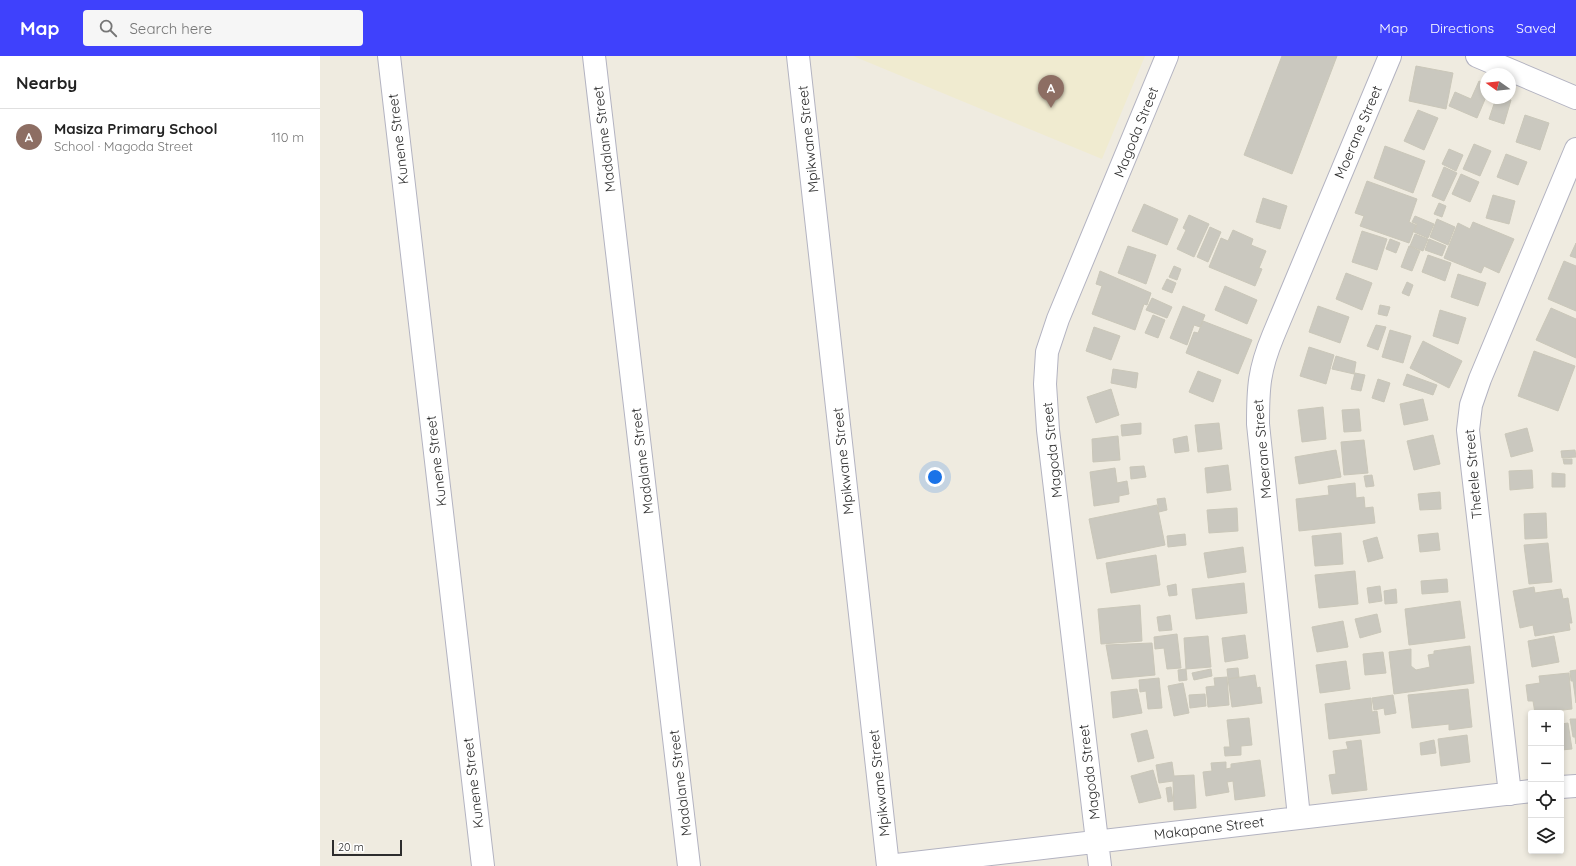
<!DOCTYPE html>
<meta charset="utf-8">
<style>
body{margin:0;font-family:Quicksand,sans-serif;background:#f6f6f6;color:#222}
.controls{position:absolute;right:12px;bottom:12px;display:grid;overflow:hidden;border-radius:4px;box-shadow:0 2px 6px #0003}
.controls button{width:36px;height:36px;display:grid;place-items:center;padding:0;border:0;border-bottom:1px solid #e0e0e0;background:#fff;color:#222;font:20px sans-serif}
.compass{position:absolute;left:1160px;top:12px;width:36px;height:36px;border-radius:50%;background:#fff;box-shadow:0 2px 6px #0003;rotate:285deg}
.scale{position:absolute;left:12px;bottom:10px;width:70px;box-sizing:border-box;padding-left:4px;border:2px solid #2d2d2d;border-top:0;font-size:11px;line-height:14px;white-space:nowrap;color:#2d2d2d;-webkit-text-stroke:3px #fff;paint-order:stroke}
.you{position:absolute;left:615px;top:421px;width:14px;height:14px;margin:-10px;border:3px solid #fff;border-radius:50%;background:#1a73e8;box-shadow:0 0 0 6px #1a73e833}
.badge{display:grid;place-items:center;width:26px;height:26px;border-radius:50%;background:#3f41fc;color:#fff;font-size:13px;font-weight:700}
.pin{position:absolute;translate:-50% -33px;filter:drop-shadow(0 1px 2px #0008)}
.pin::after{content:'';position:absolute;top:21px;width:14px;height:12px;background:inherit;clip-path:polygon(0 0,100% 0,50% 100%)}
.list{margin:0;padding:0;list-style:none}
h2{display:flex;justify-content:space-between;align-items:center;height:52px;margin:0;padding:0 16px;font-size:17px}
h2 small{font-size:13px;font-weight:400;color:#767676}
.list li{display:grid;grid-template-columns:26px 1fr auto;gap:12px;align-items:center;box-sizing:border-box;height:56px;padding:0 16px;border-top:1px solid #e0e0e0}
.list b{display:block;font-size:15px;white-space:nowrap}
.list p{margin:0;font-size:13px;white-space:nowrap;color:#767676}
.list em{font-size:13px;font-style:normal;color:#767676}
.icon{flex:none;width:22px;height:22px;fill:none;stroke:currentColor;stroke-width:2;stroke-linecap:round;stroke-linejoin:round}
.map{position:relative;flex:none;width:1256px;height:810px;overflow:hidden}
header{display:flex;align-items:center;gap:24px;box-sizing:border-box;height:56px;padding:0 20px;background:#3f41fc;color:#fff}
header strong{font-size:19px}
nav{display:flex;gap:22px;margin-inline-start:auto;font-size:14px}
.search{width:280px;height:36px;background:#f6f6f6;display:flex;align-items:center;gap:10px;box-sizing:border-box;padding:0 14px;border-radius:4px;color:#767676;font-size:15px}
main{display:flex}
aside{flex:1;background:#fff}
.map>svg:first-child{display:block}
.education{fill:#f0ebd0}
.building{fill:#cac8bf;stroke:#cac7b9}
.lines{fill:none;stroke-linecap:round;stroke-linejoin:round}
.minor-casing{stroke:#b3b3c1;stroke-width:24}
.minor{stroke:#fff;stroke-width:22}
.labels{text-anchor:middle;dominant-baseline:central;stroke-width:4;stroke-linejoin:round;paint-order:stroke}
.street-label{font-size:14px;fill:#2d2d2d;stroke:#fff}
</style>
<header>
<strong>Map</strong>
<div class="search"><svg class="icon" aria-label="search" viewBox="0 0 24 24"><circle cx="10" cy="10" r="6"/><path d="M15 15l6 6"/></svg>Search here</div>
<nav><a>Map</a><a>Directions</a><a>Saved</a></nav>
</header>
<main>
<aside>
<h2>Nearby<small></small></h2>
<ul class="list">
<li><span class="badge" style="background:#8d6e63">A</span><div><b>Masiza Primary School</b><p>School · Magoda Street</p></div><em>110 m</em></li>
</ul>
</aside>
<div class="map">
<svg width="1256" height="810" viewBox="0 0 1256 810">
<rect width="100%" height="100%" fill="#efebe0"/>
<path class="education" d="M533 0H825L782 103Z"/>
<path class="building" d="M962 0H1017L972 118 924 99Z
M1096 10 1133 17 1126 53 1089 45Z
M1159 25 1166 28V41L1157 62 1129 50 1135 36 1151 43Z
M1176 42 1191 44 1184 68 1169 63Z
M1098 54 1118 62 1104 94 1084 85Z
M1205 59 1229 67 1220 94 1196 86Z
M1154 88 1171 95 1160 120 1143 113Z
M1065 90 1105 105 1093 137 1054 122Z
M1129 93 1143 99 1136 115 1122 108Z
M1186 98 1207 106 1198 129 1177 121Z
M1124 111 1137 117 1124 145 1112 140Z
M1141 118 1159 126 1150 146 1132 138Z
M1047 125 1097 143 1089 166 1096 169 1089 187 1040 170 1044 160 1035 157Z
M1173 139 1195 145 1189 168 1166 162Z
M943 142 967 150 960 173 936 166Z
M1119 147 1126 150 1122 161 1114 158Z
M824 148 858 163 847 189 812 175Z
M869 159 889 168 874 201 857 193 866 174 863 172Z
M1095 160 1114 168 1108 182 1094 176 1097 168 1092 166Z
M1117 163 1135 171 1128 189 1110 181Z
M1153 166 1194 183 1179 217 1164 210 1161 217 1124 202 1138 167 1150 173Z
M890 171 901 176 888 206 877 201Z
M913 174 933 183 931 189 946 195 939 212 942 213 935 230 889 211 901 182 908 185Z
M1042 175 1067 183 1057 214 1032 206Z
M1095 178 1108 183 1103 195 1090 190Z
M1070 183 1080 187 1076 197 1066 193Z
M1109 183 1126 190 1122 200 1105 194Z
M1256 187V202L1250 200Z
M808 190 836 199 826 228 798 217Z
M1089 190 1100 195 1092 215 1081 211Z
M1108 199 1131 207 1125 225 1102 216Z
M1244 205 1256 210V255L1228 243Z
M854 210 861 213 857 224 849 221Z
M780 215 831 237 827 249 824 248 815 274 772 258 782 230 776 228Z
M1026 217 1052 227 1042 254 1016 243Z
M1138 218 1166 227 1158 250 1131 241Z
M847 223 856 227 852 237 842 233Z
M1087 226 1093 229 1089 240 1082 237Z
M905 230 937 244 927 268 895 254Z
M832 242 852 251 847 262 826 254Z
M1060 249 1070 251 1067 260 1058 258Z
M863 250 885 259 880 271 874 269 867 289 850 282Z
M998 250 1029 261 1020 287 989 276Z
M1231 252 1256 263V302L1216 284Z
M1120 254 1146 262 1138 288 1113 280Z
M833 259 845 264 838 282 825 277Z
M883 265 932 284 918 318 866 297 874 276 878 277Z
M1056 269 1066 271 1058 294 1047 290Z
M774 271 800 280 791 304 766 295Z
M1070 274 1091 280 1083 307 1062 301Z
M1103 285 1142 305 1129 332 1090 312Z
M989 291 1014 299 1006 328 980 320Z
M1214 295 1255 310 1238 355 1198 340Z
M1016 300 1036 306 1034 318 1012 313Z
M793 313 818 317 816 332 791 327Z
M878 315 901 324 893 346 869 336Z
M1035 317 1045 319 1041 335 1031 333Z
M1087 318 1117 329 1113 339 1083 329Z
M1058 323 1070 327 1064 346 1052 342Z
M791 333 799 359 776 367 767 341Z
M1103 343 1108 364 1084 369 1080 348Z
M1003 351 1006 383 982 386 978 354Z
M1039 353 1041 375 1024 376 1022 354Z
M821 367V378L802 380 801 369Z
M899 367 902 393 878 396 875 369Z
M1207 372 1213 395 1191 401 1185 378Z
M1113 379 1120 408 1094 414 1087 385Z
M798 380 800 404 773 406 772 383Z
M867 380 869 395 855 397 853 383Z
M1044 384 1048 417 1024 419 1021 386Z
M1016 394 1021 421 979 428 975 401Z
M1255 394 1256 401 1242 402 1241 395Z
M1243 403H1252V408H1244Z
M908 409 911 434 887 437 885 412Z
M824 410 826 421 811 423 810 411Z
M795 412 797 427 807 425 809 438 799 440V446L774 450 770 416Z
M1212 414 1213 432 1190 434 1189 415Z
M1232 417 1245 418V431H1232Z
M1052 419 1054 430 1046 431 1044 420Z
M1035 427 1036 442 1044 441 1045 452 1053 451 1055 467 979 475 976 443 1009 439 1008 430Z
M1120 436 1121 453 1100 454 1098 438Z
M845 442 847 454 839 456 837 443Z
M837 449 845 489 777 503 769 463Z
M917 452 918 475 889 477 887 454Z
M1226 457 1227 482 1205 483 1204 458Z
M1021 477 1023 508 995 510 992 480Z
M1118 477 1120 494 1100 496 1098 479Z
M865 478 866 489 848 491 847 480Z
M1057 481 1063 502 1048 506 1043 485Z
M1228 487 1232 526 1209 528 1204 489Z
M923 491 926 516 888 522 884 497Z
M836 499 840 529 791 537 786 507Z
M1035 515 1038 548 999 552 995 519Z
M1127 523 1128 536 1102 538 1101 525Z
M924 527 927 557 876 563 872 533Z
M856 528 857 539 849 540 847 530Z
M1060 530 1062 545 1049 547 1047 532Z
M1214 531 1215 537 1241 533 1243 543 1248 542 1252 567H1249L1250 574 1215 580 1213 569 1200 572 1193 535Z
M1076 533 1077 547 1065 548 1064 535Z
M1140 545 1145 582 1089 589 1085 553Z
M820 549 822 585 781 588 778 553Z
M1057 558 1061 576 1040 582 1035 563Z
M850 559 852 574 839 575 837 561Z
M1023 565 1028 591 997 596 992 571Z
M857 578 861 612 847 613 844 592 835 593 834 581Z
M925 579 928 602 905 606 902 582Z
M888 580 891 611 866 613 864 582Z
M1234 580 1239 606 1212 611 1208 585Z
M832 587 835 619 792 623 786 589Z
M1150 590 1154 627 1074 638 1069 596 1091 593V610L1096 614 1110 611 1108 599 1114 598V595Z
M1063 596 1066 617 1045 619 1043 598Z
M1026 605 1030 633 1000 637 996 609Z
M918 612 919 621 908 623 907 613Z
M866 613 867 624 859 625 858 614Z
M891 613 892 620 874 624 872 617Z
M1256 614V647L1253 625H1251L1250 615Z
M1249 617 1252 653 1215 657 1213 645H1208L1206 629 1220 627 1219 620Z
M935 619 937 632 940 631 942 647 912 651 908 623Z
M907 621 909 649 888 651 886 631 895 630 894 622Z
M839 622 842 652 828 653 826 635 820 636 819 624Z
M863 627 869 657 854 660 848 630Z
M817 633 822 657 793 662 791 636Z
M1148 633 1152 671 1129 674V668L1092 672 1088 639Z
M885 638 886 650 870 652 869 639Z
M1073 639 1076 657 1065 659 1064 652 1054 654 1052 642Z
M1051 642 1052 656 1057 655 1060 677 1009 683 1005 648Z
M929 662 932 689 921 690V699L905 700 904 691H910L907 664Z
M1250 663H1256V688L1255 681H1253Z
M1248 667 1252 693 1241 694V668Z
M827 674 834 702 818 706 811 678Z
M1147 679 1150 706 1121 710 1118 683Z
M1041 684 1047 734 1012 738 1009 719 1016 718 1013 695 1028 693 1026 686Z
M1114 684 1116 697 1101 699 1100 687Z
M940 704 945 740 915 744 913 725 907 726 909 736 886 740 883 716 892 715 891 707 906 706V713L911 712V708Z
M852 706 854 720 874 719 876 752 854 754 853 725 839 727 836 709Z
M833 714 841 742 819 747 811 720Z
M851 731 853 745 848 746 846 732Z"/>
<g class="lines">
<defs>
<path id="minor" d="M69 0 163 810
M274 0 369 810
M478 0 568 810
M1157 0 1256 42
M1241 731 1256 730
M1190 738 1148 374 1151 349 1160 323 1256 93
M979 761 938 368C938 331 939 314 953 280L1070 0
M568 810 1211 735
M780 810 728 374 725 328 727 296 738 263 847 0"/>
</defs>
<use href="#minor" class="minor-casing"/>
<use href="#minor" class="minor"/>
</g>
<g class="labels">
<g class="street-label">
<text transform="translate(816 76) rotate(-68)">Magoda Street</text>
<text transform="translate(1038 76) rotate(-67)">Moerane Street</text>
<text transform="translate(78 83) rotate(-97)">Kunene Street</text>
<text transform="translate(284 83) rotate(-97)">Madalane Street</text>
<text transform="translate(488 83) rotate(-96)">Mpikwane Street</text>
<text transform="translate(942 393) rotate(-95)">Moerane Street</text>
<text transform="translate(732 394) rotate(-96)">Magoda Street</text>
<text transform="translate(116 405) rotate(-97)">Kunene Street</text>
<text transform="translate(322 405) rotate(-97)">Madalane Street</text>
<text transform="translate(523 405) rotate(-96)">Mpikwane Street</text>
<text transform="translate(1153 418) rotate(-95)">Thetele Street</text>
<text transform="translate(769 716) rotate(-97)">Magoda Street</text>
<text transform="translate(153 727) rotate(-97)">Kunene Street</text>
<text transform="translate(360 727) rotate(-97)">Madalane Street</text>
<text transform="translate(559 727) rotate(-96)">Mpikwane Street</text>
<text transform="translate(889 772) rotate(-7)">Makapane Street</text>
</g>
</g>
</svg>
<div class="controls">
<button>+</button>
<button>−</button>
<button><svg class="icon" aria-label="locate" viewBox="0 0 24 24"><circle cx="12" cy="12" r="6"/><path d="M12 2v4M12 18v4M2 12h4M18 12h4"/></svg></button>
<button><svg class="icon" aria-label="layers" viewBox="0 0 24 24"><path d="M12 4l9 5-9 5-9-5zM3 14l9 5 9-5"/></svg></button>
</div>
<svg class="compass" viewBox="-18 -18 36 36"><path d="M0-13l5 13h-10z" fill="#e53935"/><path d="M0 13l5-13h-10z" fill="#767676"/></svg>
<div class="scale">20 m</div>
<div class="you"></div>
<div class="pin badge" style="left:731px;top:52px;background:#8d6e63">A</div>
</div>
</main>
